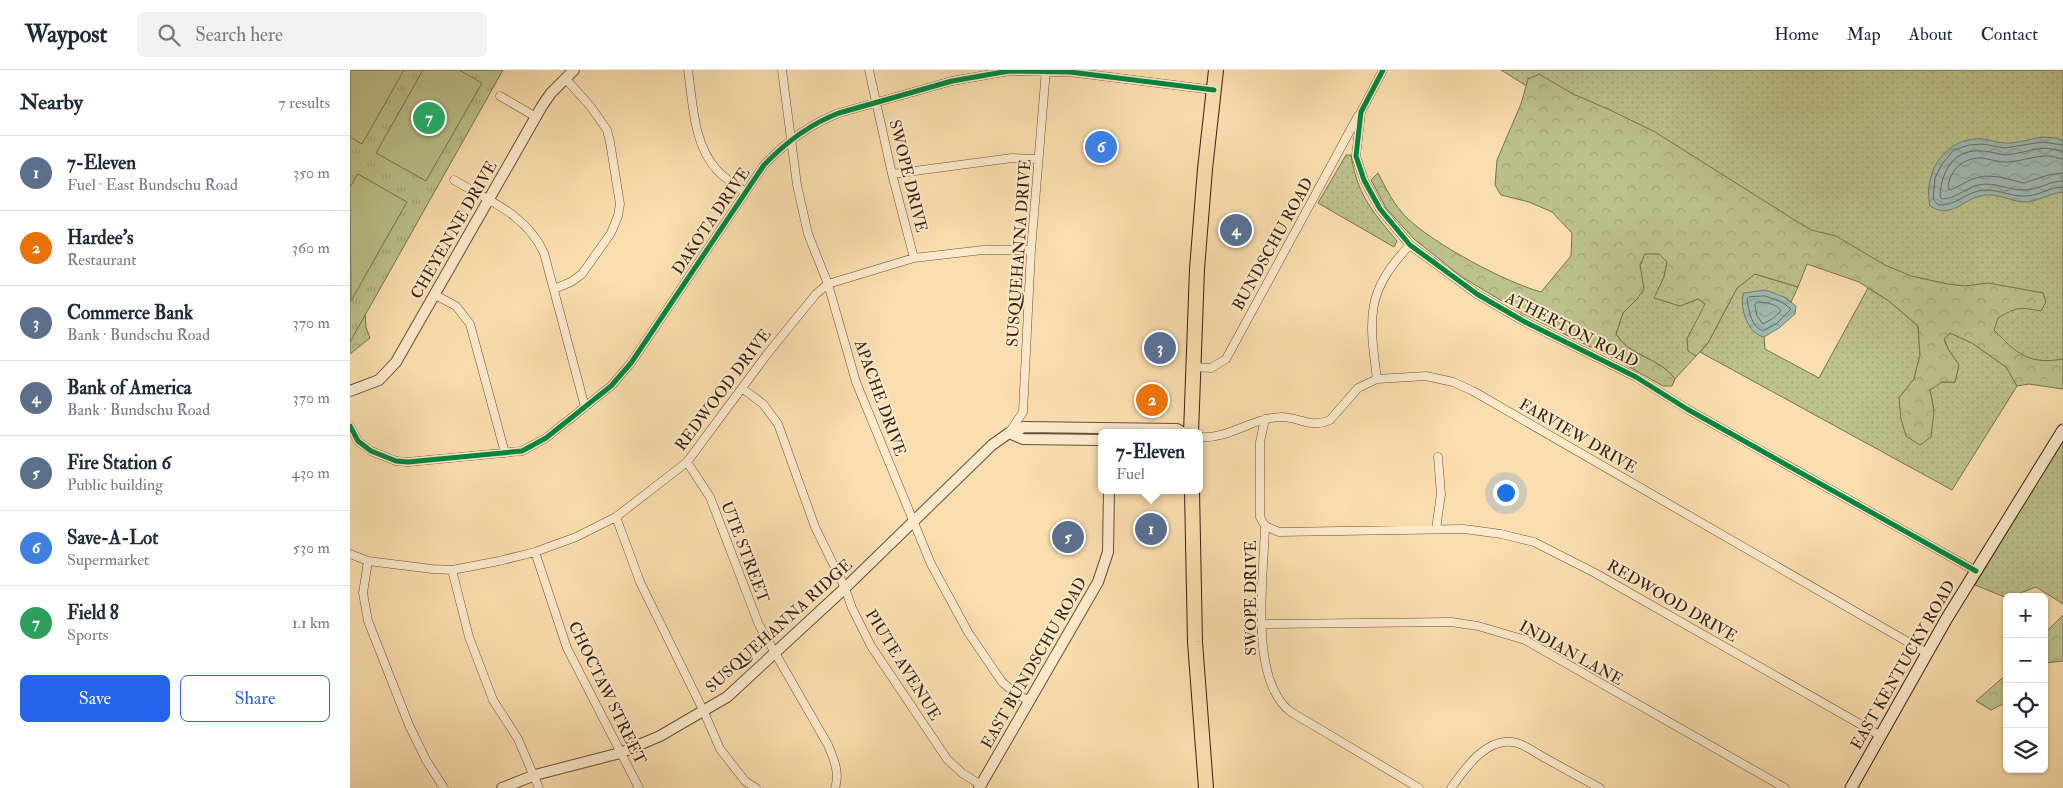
<!DOCTYPE html>
<meta charset="utf-8">
<style>
body{margin:0;font-family:"IM FELL Double Pica",serif;background:#f2f2f3;color:#1f2937}
.controls{position:absolute;right:15px;bottom:15px;display:grid;overflow:hidden;border-radius:8px;box-shadow:0 1px 4px #0004}
.controls button{width:45px;height:45px;display:grid;place-items:center;padding:0;border:0;border-bottom:1px solid #e0e1e3;background:#fff;color:#1f2937;font:25px sans-serif}
.you{position:absolute;left:1155px;top:422px;width:18px;height:18px;margin:-12px;border:4px solid #fff;border-radius:50%;background:#1a73e8;box-shadow:0 0 0 8px #1a73e833}
.badge{display:grid;place-items:center;width:32px;height:32px;border-radius:50%;background:#2563eb;color:#fff;font-size:16px;font-weight:700}
.pin{position:absolute;translate:-50% -50%;border:2px solid #fff;box-shadow:0 1px 5px #0006}
.popup{position:absolute;left:748px;top:359px;width:105px;height:65px;box-sizing:border-box;display:grid;place-content:center;border-radius:8px;background:#fff;filter:drop-shadow(0 1px 4px #0005);font-size:16px;white-space:nowrap;color:#747a83}
.popup b{font-size:19px;color:#1f2937}
.popup::after{content:'';position:absolute;left:50%;top:100%;margin-left:-10px;border:10px solid transparent;border-top-color:#fff}
.list{margin:0;padding:0;list-style:none}
h2{display:flex;justify-content:space-between;align-items:center;height:65px;margin:0;padding:0 20px;font-size:21px}
h2 small{font-size:16px;font-weight:400;color:#747a83}
.list li{display:grid;grid-template-columns:32px 1fr auto;gap:15px;align-items:center;box-sizing:border-box;height:75px;padding:0 20px;border-top:1px solid #e0e1e3}
.list b{display:block;font-size:19px;white-space:nowrap}
.list p{margin:0;font-size:16px;white-space:nowrap;color:#747a83}
.list em{font-size:16px;font-style:normal;color:#747a83}
.actions{display:flex;gap:10px;padding:15px 20px}
.actions a{flex:1;padding:11px 0;border:1px solid #2563eb;border-radius:8px;text-align:center;font-size:18px;color:#2563eb}
.actions .main{background:#2563eb;color:#fff}
.icon{flex:none;width:28px;height:28px;fill:none;stroke:currentColor;stroke-width:2;stroke-linecap:round;stroke-linejoin:round}
.map{position:relative;flex:none;width:1713px;height:718px;overflow:hidden}
header{display:flex;align-items:center;gap:30px;box-sizing:border-box;height:70px;padding:0 25px;background:#fff;border-bottom:1px solid #e0e1e3}
header strong{font-size:24px}
nav{display:flex;gap:28px;margin-inline-start:auto;font-size:18px}
.search{width:350px;height:45px;background:#f2f2f3;display:flex;align-items:center;gap:12px;box-sizing:border-box;padding:0 18px;border-radius:8px;color:#747a83;font-size:19px}
main{display:flex}
aside{flex:1;background:#fff}
.map>svg:first-child{display:block}
.grass{fill:url(#grass-dots);stroke:#79704e}
.forest{fill:url(#forest-crowns);stroke:#79704e}
.park{fill:url(#park-tufts);stroke:#79704e}
.pitch{fill:#bcc28c;stroke:#79704e}
.water{fill:url(#water-waves);stroke:#767d72}
.lines{fill:none;stroke-linecap:round;stroke-linejoin:round}
.shore{stroke:#6b6d62;stroke-width:1}
.minor-casing{stroke:#674f38;stroke-width:9}
.tertiary-casing{stroke:#674f38;stroke-width:12}
.secondary-casing{stroke:#361f11;stroke-width:13}
.trunk-casing{stroke:#361f11;stroke-width:16}
.minor{stroke:#fceacb;stroke-width:8}
.tertiary{stroke:#fceacb;stroke-width:10}
.secondary{stroke:#fceacb;stroke-width:11}
.trunk{stroke:#fbdeaf;stroke-width:14}
.cycleway-casing{stroke:#fceacb;stroke-width:8}
.cycleway{stroke:#00873e;stroke-width:5}
.labels{text-anchor:middle;dominant-baseline:central;stroke-width:4;stroke-linejoin:round;paint-order:stroke}
.street-label{font-size:16px;fill:#361f11;stroke:#fceacb}
</style>
<header>
<strong>Waypost</strong>
<div class="search"><svg class="icon" aria-label="search" viewBox="0 0 24 24"><circle cx="10" cy="10" r="6"/><path d="M15 15l6 6"/></svg>Search here</div>
<nav><a>Home</a><a>Map</a><a>About</a><a>Contact</a></nav>
</header>
<main>
<aside>
<h2>Nearby<small>7 results</small></h2>
<ul class="list">
<li><span class="badge" style="background:#5c6f8a">1</span><div><b>7-Eleven</b><p>Fuel · East Bundschu Road</p></div><em>350 m</em></li>
<li><span class="badge" style="background:#e8710a">2</span><div><b>Hardee's</b><p>Restaurant</p></div><em>360 m</em></li>
<li><span class="badge" style="background:#5c6f8a">3</span><div><b>Commerce Bank</b><p>Bank · Bundschu Road</p></div><em>370 m</em></li>
<li><span class="badge" style="background:#5c6f8a">4</span><div><b>Bank of America</b><p>Bank · Bundschu Road</p></div><em>370 m</em></li>
<li><span class="badge" style="background:#5c6f8a">5</span><div><b>Fire Station 6</b><p>Public building</p></div><em>430 m</em></li>
<li><span class="badge" style="background:#3f7fe0">6</span><div><b>Save-A-Lot</b><p>Supermarket</p></div><em>530 m</em></li>
<li><span class="badge" style="background:#2e9e5b">7</span><div><b>Field 8</b><p>Sports</p></div><em>1.1 km</em></li>
</ul>
<div class="actions"><a class="main">Save</a><a>Share</a></div>
</aside>
<div class="map">
<svg width="1713" height="718" viewBox="0 0 1713 718">
<defs>
<pattern id="grass-dots" width="8" height="8" patternUnits="userSpaceOnUse" patternTransform="scale(1.25)"><rect width="8" height="8" fill="#bcc28c"/><path d="M2 2h.1M6 6h.1" fill="none" stroke="#a2a678" stroke-width="1.8" stroke-linecap="round"/></pattern>
<pattern id="forest-crowns" width="20" height="18" patternUnits="userSpaceOnUse" patternTransform="scale(1.25)"><rect width="20" height="18" fill="#bcc28c"/><path d="M2 6a3 3 0 1 1 6 0M12 15a3 3 0 1 1 6 0" fill="none" stroke="#a2a678"/></pattern>
<pattern id="park-tufts" width="24" height="20" patternUnits="userSpaceOnUse" patternTransform="scale(1.25)"><rect width="24" height="20" fill="#bcc28c"/><path d="M3 7l-1-3M5 7V3M7 7l1-3M15 17l-1-3M17 17v-4M19 17l1-3" fill="none" stroke="#a2a678"/></pattern>
<pattern id="water-waves" width="16" height="10" patternUnits="userSpaceOnUse" patternTransform="scale(1.25)"><rect width="16" height="10" fill="#a0bbb3"/><path d="M0 5q4-4 8 0t8 0" fill="none" stroke="#8aa099"/></pattern>
</defs>
<rect width="100%" height="100%" fill="#fbdeaf"/>
<filter id="stains"><feTurbulence type="fractalNoise" baseFrequency=".004" numOctaves="4"/><feColorMatrix values="0 0 0 0 .2 0 0 0 0 .09 0 0 0 0 .02 0 0 0 .5 -.17"/></filter>
<radialGradient id="worn" r=".72"><stop offset=".6" stop-color="#630" stop-opacity="0"/><stop offset="1" stop-color="#630" stop-opacity=".3"/></radialGradient>
<path class="grass" d="M1151 0H1713V316L1358 129Z
M996 85H1001C1007 124 1022 141 1047 171L1044 177 968 133Z
M1295 183 1309 184 1317 192 1314 207 1305 228 1330 236 1348 229 1356 234 1337 269 1338 280 1346 286 1325 309C1311 288 1278 286 1266 264L1273 243 1287 229 1290 195Z
M1405 204 1448 217 1441 232 1434 227H1392C1395 244 1396 261 1414 267L1415 279 1469 308 1518 218 1539 231 1568 256 1570 285 1564 309 1549 328 1584 341 1580 320 1591 312H1605L1609 295 1598 279 1594 268 1601 263 1622 273 1656 297 1667 316 1602 420 1350 282 1358 273 1387 218Z
M1713 370V534L1686 517 1657 528 1625 515Z"/>
<path class="forest" d="M1189 4 1223 24 1258 39 1305 62 1443 149 1461 160 1486 166 1535 195 1561 206 1598 214 1615 216 1638 213 1693 223 1696 232 1691 241C1669 237 1667 237 1648 248L1644 260C1667 284 1679 295 1713 289V319L1679 314 1667 316 1656 297 1622 273 1600 263 1594 269 1598 279 1609 295 1605 312H1592L1580 320 1584 341 1581 367 1570 375 1556 366 1551 349 1549 328 1564 309 1570 285 1568 256 1539 231 1509 212 1457 194 1448 217 1405 204 1387 218 1358 273 1346 286 1338 281 1337 269 1355 234 1348 229 1330 236 1304 228 1314 207 1317 192 1309 184H1295L1290 195 1294 219 1287 229 1273 243 1266 264C1278 286 1311 288 1325 309L1322 316H1313L1267 290 1172 243 1112 207 1064 169 1036 138 1021 110 1028 103C1036 119 1044 135 1057 148 1084 174 1155 212 1191 222L1221 186 1222 163 1202 142 1179 132 1151 125 1145 115 1147 90 1171 34 1178 9Z
M0 239 15 240 16 257 20 268 0 284Z
M1713 545V591L1695 593 1694 597V564Z
M1657 604V632L1641 640 1626 631Z"/>
<path class="park" d="M0 0H153L0 272Z"/>
<path class="pitch" d="M0 0H54L12 74 0 67Z
M73 0H109L132 13 76 111 26 83Z
M8 104 57 132 1 231 0 117Z"/>
<path class="water" d="M1692 67 1707 68 1713 71V122C1699 123 1686 133 1672 132 1658 130 1645 122 1630 126 1611 131 1601 149 1580 136 1577 123 1579 110 1584 98 1594 78 1612 67 1634 69 1641 70 1647 73 1654 73 1665 74 1680 69 1692 67Z
M1415 220 1434 227 1446 236 1445 244 1429 258 1414 267C1412 266 1409 266 1407 264 1396 258 1389 233 1394 223Z"/>
<g class="lines">
<path class="shore" d="M1713 75 1692 72 1655 78 1632 74 1619 75 1604 80 1592 94 1585 108 1583 129 1588 135C1605 136 1613 125 1628 121 1645 117 1659 127 1675 126 1689 126 1699 117 1713 117
M1713 81C1707 81 1701 78 1694 78 1681 79 1669 84 1656 85 1649 85 1641 81 1633 81 1604 78 1591 101 1590 127L1592 129C1606 129 1615 118 1628 115 1645 111 1659 121 1675 120 1688 120 1699 111 1713 111
M1713 89C1706 88 1700 85 1694 86 1681 87 1668 92 1655 92 1647 92 1640 89 1632 88 1614 87 1599 100 1598 118L1601 120 1622 109 1635 106 1650 107 1674 113 1698 105 1713 103
M1415 226 1432 232 1441 239 1426 254 1413 261C1401 257 1399 241 1397 229L1399 227Z
M1407 232C1415 232 1428 234 1431 241L1422 249 1413 254 1407 246 1405 235Z"/>
<defs>
<path id="minor" d="M338 0C343 33 343 74 367 100 375 109 386 115 395 122
M432 0 447 115 458 164 478 214 506 312 581 494 618 562 652 612 666 624 680 631
M519 0 542 104 564 188
M1033 0 1011 42 1006 86 1014 110 1030 139 1060 175 1127 224 1175 252 1286 307 1337 339 1626 501
M150 26 186 47
M542 104 662 88 688 89
M104 110C139 131 176 144 194 183L235 337
M204 219 221 212 232 204 261 163 268 146 270 134 260 72 257 60 241 37 215 8
M85 225 106 236 120 254 155 383
M843 297 861 298 876 289 1008 46
M1027 309C1019 248 1015 222 1060 175
M392 318 413 334 428 354 465 457 495 518 502 538 521 576 597 689 612 703 631 715
M915 349 910 372V447L915 456C914 505 898 610 941 642L1069 718
M0 356 8 371 21 381 46 391 58 392 172 381 196 368 261 316 281 293 414 95C436 72 460 54 489 43L602 11 659 1 720 2 864 20
M659 363 673 342 681 180 696 0
M850 367C880 369 901 348 931 347 950 347 960 359 980 350L1008 318 1027 309 1076 306 1103 312 1123 321 1577 583
M337 392 360 427 409 555 478 675C484 689 490 703 485 718
M266 447 290 512 354 642 370 679 395 711 406 718
M915 456 929 462 1114 459 1151 464 1184 472 1245 503 1531 666
M1086 459 1091 424 1088 387
M185 482 217 578 289 718
M0 484 18 491 82 499 102 500 149 491 185 482 226 467 266 447 337 392 418 283 466 224 478 214 564 188 633 180H681
M18 491 13 523 18 551 59 655 76 690 94 718
M102 500 119 567 143 630 168 669 189 718
M912 554 1101 552 1128 556 1175 570 1435 718
M1101 718C1116 697 1138 665 1167 673 1177 676 1186 683 1195 688 1213 698 1231 708 1250 718"/>
<path id="tertiary" d="M0 321 29 310 46 292 192 36 201 23 224 0
M659 363 673 369 752 370
M152 718 185 705 270 683 310 666 377 627 495 518 642 375 659 363 674 357 827 359 834 363
M629 718 748 512 758 482 759 420"/>
<path id="secondary" d="M1501 718 1597 548 1713 360"/>
<path id="trunk" d="M841 363 847 199 855 99 866 0
M842 420 845 572 856 718"/>
</defs>
<use href="#minor" class="minor-casing"/>
<use href="#tertiary" class="tertiary-casing"/>
<use href="#secondary" class="secondary-casing"/>
<use href="#trunk" class="trunk-casing"/>
<use href="#minor" class="minor"/>
<use href="#tertiary" class="tertiary"/>
<use href="#secondary" class="secondary"/>
<use href="#trunk" class="trunk"/>
<defs>
<path id="cycleway" d="M1033 0 1011 42 1006 86 1014 110 1030 139 1060 175 1127 224 1175 252 1286 307 1337 339 1626 501
M0 356 8 371 21 381 46 391 58 392 172 381 196 368 261 316 281 293 414 95C436 72 460 54 489 43L602 11 659 1 720 2 864 20"/>
</defs>
<use href="#cycleway" class="cycleway-casing"/>
<use href="#cycleway" class="cycleway"/>
</g>
<g class="labels">
<g class="street-label">
<text transform="translate(558 106) rotate(76)">SWOPE DRIVE</text>
<text transform="translate(361 151) rotate(-56)">DAKOTA DRIVE</text>
<text transform="translate(104 160) rotate(-60)">CHEYENNE DRIVE</text>
<text transform="translate(923 174) rotate(-61)">BUNDSCHU ROAD</text>
<text transform="translate(669 183) rotate(-86)">SUSQUEHANNA DRIVE</text>
<text transform="translate(1222 260) rotate(27)">ATHERTON ROAD</text>
<text transform="translate(373 320) rotate(-53)">REDWOOD DRIVE</text>
<text transform="translate(530 328) rotate(70)">APACHE DRIVE</text>
<text transform="translate(1228 366) rotate(30)">FARVIEW DRIVE</text>
<text transform="translate(395 482) rotate(69)">UTE STREET</text>
<text transform="translate(901 528) rotate(-90)">SWOPE DRIVE</text>
<text transform="translate(1322 531) rotate(30)">REDWOOD DRIVE</text>
<text transform="translate(429 556) rotate(-42)">SUSQUEHANNA RIDGE</text>
<text transform="translate(1221 583) rotate(29)">INDIAN LANE</text>
<text transform="translate(684 593) rotate(-60)">EAST BUNDSCHU ROAD</text>
<text transform="translate(553 595) rotate(58)">PIUTE AVENUE</text>
<text transform="translate(1553 595) rotate(-60)">EAST KENTUCKY ROAD</text>
<text transform="translate(257 623) rotate(64)">CHOCTAW STREET</text>
</g>
</g>
<rect width="100%" height="100%" filter="url(#stains)"/>
<rect width="100%" height="100%" fill="url(#worn)"/>
</svg>
<div class="controls">
<button>+</button>
<button>−</button>
<button><svg class="icon" aria-label="locate" viewBox="0 0 24 24"><circle cx="12" cy="12" r="6"/><path d="M12 2v4M12 18v4M2 12h4M18 12h4"/></svg></button>
<button><svg class="icon" aria-label="layers" viewBox="0 0 24 24"><path d="M12 4l9 5-9 5-9-5zM3 14l9 5 9-5"/></svg></button>
</div>
<div class="you"></div>
<div class="pin badge" style="left:801px;top:459px;background:#5c6f8a">1</div>
<div class="popup"><b>7-Eleven</b>Fuel</div>
<div class="pin badge" style="left:802px;top:330px;background:#e8710a">2</div>
<div class="pin badge" style="left:810px;top:278px;background:#5c6f8a">3</div>
<div class="pin badge" style="left:886px;top:160px;background:#5c6f8a">4</div>
<div class="pin badge" style="left:718px;top:467px;background:#5c6f8a">5</div>
<div class="pin badge" style="left:751px;top:77px;background:#3f7fe0">6</div>
<div class="pin badge" style="left:79px;top:48px;background:#2e9e5b">7</div>
</div>
</main>
